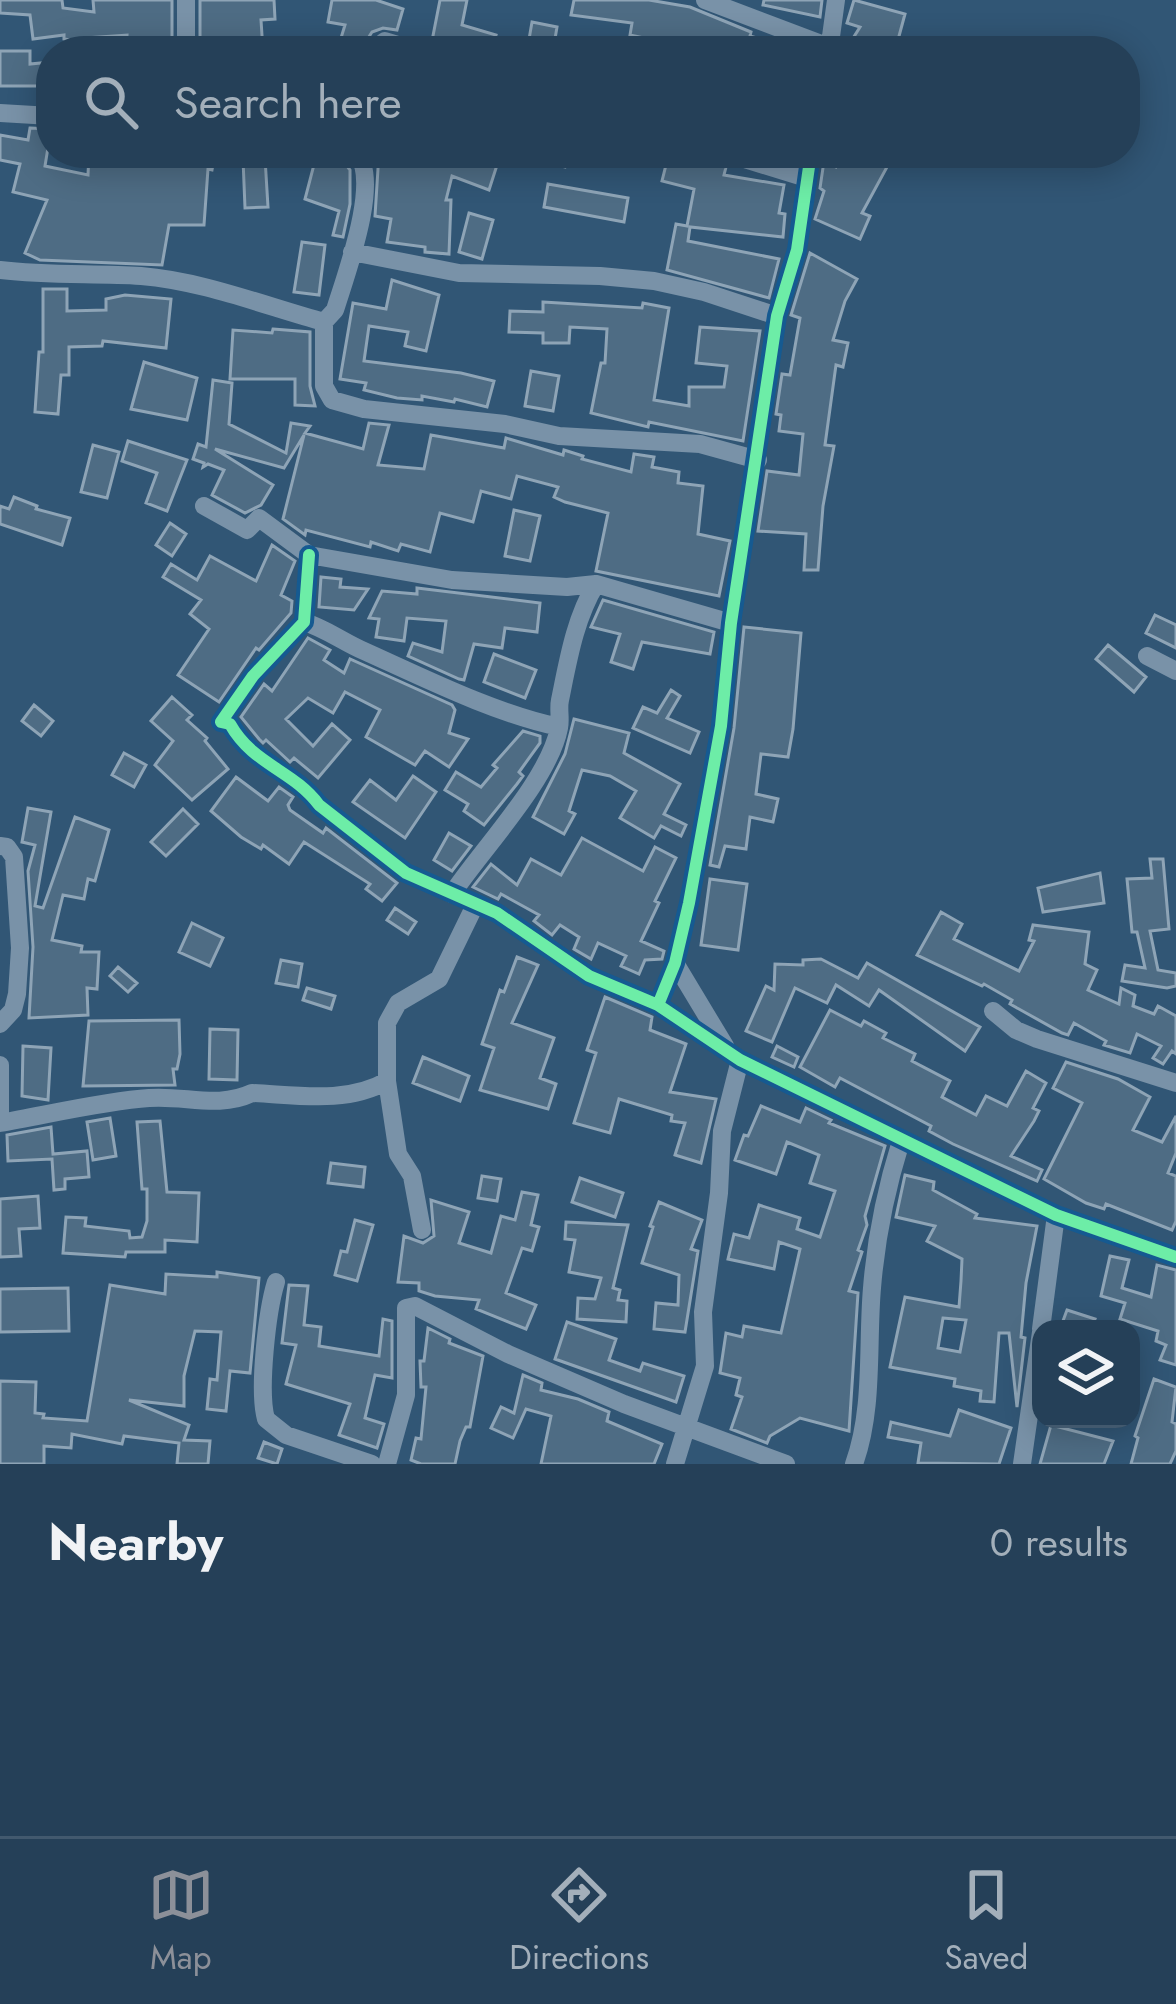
<!DOCTYPE html>
<style>
body{margin:0;font-family:Jost,sans-serif;background:#314b61;color:#f1f3f6}
.controls{position:absolute;right:36px;bottom:36px;display:grid;overflow:hidden;border-radius:24px;box-shadow:0 6px 30px #0003}
.controls button{width:108px;height:108px;display:grid;place-items:center;padding:0;border:0;border-bottom:3px solid #42596e;background:#254058;color:#f1f3f6;font:60px sans-serif}
.list{margin:0;padding:0;list-style:none}
h2{display:flex;justify-content:space-between;align-items:center;height:156px;margin:0;padding:0 48px;font-size:51px}
h2 small{font-size:39px;font-weight:400;color:#a3afba}
.icon{flex:none;width:66px;height:66px;fill:none;stroke:currentColor;stroke-width:2;stroke-linecap:round;stroke-linejoin:round}
.map{position:relative;flex:none;width:1176px;height:1464px;overflow:hidden}
.search{position:absolute;background:#254058;box-shadow:0 6px 30px #0003;left:36px;right:36px;top:36px;height:132px;display:flex;align-items:center;gap:30px;box-sizing:border-box;padding:0 42px;border-radius:48px;color:#a3afba;font-size:45px}
.sheet{height:372px;background:#254058}
nav{display:flex;justify-content:space-around;align-items:center;box-sizing:border-box;height:168px;border-top:3px solid #42596e;background:#254058;font-size:33px;color:#a3afba}
nav a{display:grid;justify-items:center;gap:6px}
nav .on{color:#8c9099}
.map>svg:first-child{display:block}
.building{fill:#4e6c84;stroke:#8ea4b6;stroke-width:3;fill-rule:evenodd}
.lines{fill:none;stroke-linecap:round;stroke-linejoin:round}
.minor{stroke:#7992a8;stroke-width:18}
.cycleway-casing{stroke:#155a91;stroke-width:20}
.cycleway{stroke:#6deda7;stroke-width:12}
</style>
<div class="map">
<svg width="1176" height="1464" viewBox="0 0 1176 1464">
<rect width="100%" height="100%" fill="#315675"/>
<path class="building" d="M0 0H62L63 8 94 12 93 0H172V51H126L127 35 86 38V42L64 39V35L33 39 30 15 0 13Z
M200 0H274L275 19 261 20 263 51H205L207 40H200Z
M332 0H376L403 9 397 30 383 28 372 32 360 51H337L345 25 328 22Z
M440 0H467L462 25 496 35 491 51 431 46Z
M574 0H649L690 7 751 32 750 36 801 51H708L683 44 682 51H660L662 42 630 35 632 23 571 15Z
M764 0H822L820 17 763 5Z
M854 0 905 14 895 51H845L860 27 847 23Z
M532 22 557 27 553 51H527Z
M600 38 634 49 633 51 597 49Z
M0 51H30V64L51 62V94L41 95 40 86H0Z
M30 128 51 129 45 166 88 175 89 153H215L212 170 208 169 204 225H169L162 265 40 260 25 253 47 200 13 192 20 164 0 160V135L28 140Z
M317 153 342 159 350 170V204L343 237 333 235 339 211 305 199Z
M379 153H472L498 162 489 190 452 176 446 200H451L449 254 425 252V247L387 242 391 219 375 216Z
M525 153H569L565 167 525 157Z
M669 153 717 164 726 167 724 175 784 185 779 213 785 214 783 237 690 227 688 241 779 259 769 298 667 270 676 224 687 226 694 189 662 181Z
M845 153H880L876 159 887 167 862 213 870 216 860 239 815 219 824 191 820 188 824 161 836 167Z
M265 158 268 207 245 208 243 159Z
M548 184 628 198 624 222 544 207Z
M469 213 493 220 482 259 459 252Z
M302 242 325 245 319 295 294 292Z
M810 253 857 279 845 301 833 340 848 343 843 367 836 365 825 445 834 446 823 506 818 570H804L806 534 758 531 767 471 799 475 803 434 779 431 781 415 776 414 782 374 790 375 800 318 791 315Z
M392 280 439 295 426 351 405 346 408 332 369 326 364 361 461 373 494 381 487 407 455 399 454 402 422 396V400L397 398 364 390 366 383 340 379 353 303 386 309Z
M43 289H67V311L106 310V299L125 295 171 299 166 348 103 341 102 346 69 347V375H61L58 414 35 412 39 352H43Z
M543 302 642 308 643 303 669 308 654 400 689 406V387H724L727 366 696 363 700 327 760 331 743 441 649 422 648 427 591 413 601 363H605L607 329 570 327 569 343H543V333L509 332 510 311 543 312Z
M273 329 310 332V386L315 406 295 405V379H230L233 330 272 333Z
M144 362 197 378 187 420 131 409Z
M531 371 559 376 553 411 525 406Z
M213 380 232 383 229 424 286 453 291 423 310 426 305 433 363 449 369 423 389 425 378 465 424 469 431 435 504 448 506 438 563 455 564 450 583 456 582 459 631 472 634 454 654 457 652 467 679 472 678 483 703 486 698 534 730 541 719 596 596 571 608 513 565 502 554 497 558 487 517 476 511 499 481 491 473 522 440 513 430 552 401 544 398 551 371 542 370 547 306 530 305 535 283 519 304 435 284 468 215 449 273 485 261 505 245 513 212 495 224 470 208 464 203 467 204 463 193 459 198 444 206 447Z
M128 441 187 460 167 511 146 503 157 473 122 461Z
M93 445 119 452 107 498 81 492Z
M14 497 37 506 36 509 70 518 62 545 0 524V506L9 509Z
M514 510 540 516 530 561 505 556Z
M170 523 186 534 172 556 156 545Z
M272 545 295 561 281 595 292 601 291 613 259 650 256 648 219 702 178 675 209 629 190 614 201 600 163 577 171 564 197 580 210 556 256 581Z
M321 577 341 579 340 587 368 589 354 610 319 607Z
M417 588 540 603 537 632 505 628 502 648 474 644 464 680 459 679 408 656 413 643 442 652 446 621 407 618 404 641 376 637 379 619 369 618 382 591 417 594Z
M603 600 714 632 710 654 642 642 633 669 611 662 620 634 591 627Z
M1155 615 1176 625V648L1146 633Z
M744 627 801 633 793 729 788 757 761 754 756 794 778 799 773 822 750 817 746 849 725 846 719 867 710 865 734 728Z
M308 638 330 650 324 660 344 673 350 659 452 705 455 710 449 733 468 739 449 767 425 751 415 765 366 737 380 710 345 692 333 713 308 698 286 719 313 746 332 724 350 740 318 778 294 758 290 762 266 740 263 743 259 739 241 717 264 684 272 691Z
M1108 645 1146 677 1134 692 1096 659Z
M494 654 536 670 525 698 484 682Z
M671 690 680 696 667 718 699 732 690 753 633 728 643 707 657 713Z
M172 697 192 715 187 720 207 738 205 741 228 769 192 800 155 765 173 741 151 721Z
M34 705 53 721 41 736 22 721Z
M574 719 629 733 624 753 680 784 664 814 686 825 681 836 661 826 654 838 620 818 636 791 610 776 582 770 569 811 575 814 564 834 533 817 565 754Z
M523 731 540 736V743L519 772 523 776 517 784 484 825 464 811 468 804 445 790 456 772 481 787 497 768 493 765Z
M124 753 146 765 134 787 112 775Z
M413 776 436 792 405 838 353 802 370 780 396 800Z
M236 777 268 801 279 787 293 797 288 805 290 810 323 833 326 828 397 883 382 901 366 889 370 884 304 842 289 864 263 845 261 849 241 837 211 811Z
M28 808 51 812 35 906 43 908 75 817 109 830 95 881 88 879 84 899 63 895 52 940 82 946 81 952H99L97 989 87 988 88 1015 29 1018 33 947 28 871 35 845 22 842Z
M183 809 198 824 166 856 151 842Z
M449 833 471 846 452 871 434 860Z
M582 838 643 871 655 847 676 858 655 901 659 903 641 941 664 951 662 959 645 960 639 974 621 966 626 956 598 943 591 959 574 949 579 937 560 925 552 935 534 921 539 915 501 894 498 899 473 887 491 864 517 885 531 859 561 875Z
M1150 859H1163L1169 929 1150 931 1158 970 1176 973V986L1167 988 1122 981 1125 965 1145 968 1137 932H1132L1127 879 1152 878Z
M1100 873 1104 903 1043 912 1038 888Z
M710 879 747 884 738 950 701 945Z
M395 908 416 922 408 934 387 920Z
M941 912 962 924 954 939 1019 971 1034 941 1029 940 1033 925 1089 932 1085 964 1097 970 1088 990 1119 1004 1121 988 1135 995 1133 1006 1154 1014 1158 1006 1176 1016V1054L1172 1051 1163 1064 1153 1058 1161 1046 1137 1034 1130 1053 1104 1045 1106 1041 1074 1023 1068 1035 1062 1033 1010 1004 1012 1000 984 984 982 986 917 955Z
M192 923 223 938 210 966 179 952Z
M517 957 538 965 512 1023 554 1038 540 1078 556 1084 548 1109 480 1090 494 1048 482 1044 500 990 504 992Z
M821 959 858 978 867 963 980 1027 965 1051 879 990 869 1006 836 985 827 1003 795 988 772 1042 746 1031 766 986 774 990 775 964 803 965V960Z
M281 960 302 964 298 987 276 983Z
M118 967 137 983 128 992 110 976Z
M307 988 335 996 331 1009 303 1000Z
M605 997 652 1017 650 1030 686 1044 670 1092 716 1099 701 1163 675 1155 685 1123 671 1121 672 1115 619 1099 610 1133 574 1123 596 1053 587 1050Z
M830 1010 861 1026 864 1021 886 1033 883 1038 915 1054 912 1061 950 1081 942 1097 976 1115 986 1096 1007 1106 1026 1071 1046 1083 1033 1108 1039 1111 1034 1121 1011 1156 1042 1170 1037 1181 953 1144 929 1131 931 1126 840 1078 835 1087 800 1067Z
M179 1020 180 1054 177 1069H173L175 1085 83 1086 89 1021Z
M210 1029 238 1030 237 1080 209 1079Z
M23 1046 51 1048 48 1100 22 1096Z
M777 1046 798 1057 794 1067 772 1057Z
M423 1057 469 1076 460 1101 413 1083Z
M1066 1062 1118 1079 1150 1097 1133 1130 1162 1142 1176 1116V1153L1168 1173 1176 1176V1221L1172 1230 1106 1204 1104 1209 1086 1203 1044 1179 1082 1103 1053 1088Z
M761 1106 800 1122 806 1108 831 1120 829 1123 885 1146 865 1216 867 1225 858 1250 862 1252 849 1291 858 1293 849 1431 800 1418 770 1436 767 1443 731 1429 742 1397 736 1395 740 1378 720 1373 726 1333 742 1337 744 1326 781 1333 800 1249 779 1242 774 1269 728 1259 734 1234 749 1238 759 1205 800 1218 797 1229 820 1237 835 1191 810 1183 819 1155 787 1142 776 1174 735 1160 744 1135 748 1136Z
M110 1118 116 1156 93 1160 87 1122Z
M160 1121 167 1192 199 1193 197 1242 165 1240V1252H126L125 1257 63 1253 66 1217 86 1218 85 1226 129 1231 130 1238 142 1237 147 1221V1189H142L137 1122Z
M51 1127 53 1154 87 1151 89 1177 65 1179V1189L54 1190 52 1159 8 1161 7 1135Z
M331 1163 365 1167 363 1187 328 1183Z
M905 1175 934 1182 933 1190 977 1214 975 1218 1037 1226 1026 1283 1021 1337 1025 1338 1017 1407 1009 1333H999L994 1402 980 1401 981 1391 954 1386 955 1379 890 1367 905 1297 959 1307 961 1281 962 1259 927 1241 935 1226 896 1217ZM943 1318 966 1320 960 1352 938 1348Z
M482 1176 501 1179 497 1201 478 1198Z
M580 1178 623 1193 615 1217 572 1202Z
M522 1192 538 1195 531 1225 539 1227 532 1251 522 1248 506 1293 536 1305 526 1329 476 1309 479 1300 435 1296 419 1291V1283L398 1282 404 1236 423 1243 434 1236 431 1200 469 1212 459 1243 491 1253 501 1216 515 1220Z
M38 1196 40 1228 19 1229 21 1256 0 1257V1199Z
M659 1202 702 1220 691 1249 698 1251 685 1332 654 1329 656 1303 678 1305 679 1275 642 1263 653 1227 650 1226Z
M355 1220 373 1225 357 1281 335 1275 341 1251 347 1252Z
M566 1222 628 1225 613 1288 620 1290 618 1300 627 1301 626 1322 577 1319 578 1298 595 1299 601 1278 569 1272 575 1240 565 1239Z
M1110 1256 1129 1260 1122 1288 1151 1297 1157 1265 1176 1270V1365L1160 1360 1166 1345 1156 1341 1158 1331 1120 1319 1125 1303 1101 1296Z
M217 1272 259 1278 250 1373 230 1371 226 1411 207 1409 210 1379 217 1380 221 1332 195 1331 184 1376V1406L129 1400 189 1425 184 1440 210 1441 208 1464H177L179 1443 124 1436 122 1444 72 1434 71 1448 44 1446V1464H0V1381L36 1382 35 1413 44 1414 43 1418 87 1421 110 1285 165 1294 166 1274 217 1277Z
M289 1285 308 1286 304 1325 321 1327 319 1346 379 1356 383 1319 392 1321V1378L375 1375 365 1418 384 1424 377 1448 339 1435 350 1404 286 1384 296 1345 282 1343Z
M68 1288 69 1331 0 1332V1289Z
M1067 1310 1095 1319 1091 1329H1060Z
M567 1322 616 1339 609 1360 640 1371 643 1363 684 1376 676 1402 555 1359Z
M428 1328 450 1339 449 1343 483 1356 470 1427H466L460 1441 455 1464H421L411 1460 416 1438 421 1439 426 1387H421L420 1361H424Z
M523 1375 542 1383 541 1390 578 1399 609 1412 607 1421 662 1444 654 1464H541L551 1416 526 1409 513 1438 491 1428 501 1407 514 1413Z
M1154 1379 1176 1387 1172 1422 1176 1424V1451L1170 1464H1131L1138 1438 1135 1436Z
M959 1410 1011 1428 999 1464 918 1463 921 1443 888 1437 891 1422 950 1436Z
M1051 1425 1113 1441 1104 1464H1040Z
M264 1442 282 1449 277 1464 258 1458Z"/>
<g class="lines">
<path class="minor" d="M186 0V51
M705 0 829 47
M373 51 385 41 418 51
M829 51 836 0
M0 113 51 116
M356 153C382 179 345 277 335 310L324 322V386L332 400 364 409 505 424 559 436 700 444 758 460
M725 153 806 178
M352 252 459 273 600 276 654 281 704 292 777 316
M0 270C47 276 94 273 141 276 203 281 265 306 324 322
M204 506 247 530 259 518 309 555 452 580 567 587 596 584 731 623
M309 555 304 622 253 676 221 722 230 724C253 765 293 770 319 805L406 873 497 913 589 976 658 1005 740 1060 1056 1215 1176 1257
M304 622C325 628 343 642 364 651 424 678 496 714 559 727
M1147 656 1176 671
M0 846 7 847 14 857 20 948 17 994 13 1010 0 1024
M452 894C482 849 549 780 559 728 561 719 558 709 560 700 568 661 575 618 596 584
M675 963 725 1046
M658 1005 675 963 689 903 721 726 731 623 777 316 797 250 811 153
M993 1011 1016 1030 1037 1039 1176 1083
M0 1065V1123C46 1115 104 1101 149 1098 185 1095 218 1109 252 1093 297 1095 347 1104 387 1081
M422 1230 412 1176 398 1154 387 1081V1023L398 1003 439 979 476 903
M276 1282C267 1311 258 1391 266 1419L286 1435 372 1464
M1041 1329 1056 1215
M387 1464 406 1395V1308L415 1306 508 1354 624 1404 786 1464
M675 1464 705 1366 703 1312 719 1193 722 1131 740 1060
M854 1464C874 1409 867 1345 872 1288 876 1238 886 1189 901 1141
M1022 1464 1041 1332"/>
<defs>
<path id="cycleway" d="M309 555 304 622 253 676 221 722 230 724C253 765 293 770 319 805L406 873 497 913 589 976 658 1005 740 1060 1056 1215 1176 1257
M658 1005 675 963 689 903 721 726 731 623 777 316 797 250 811 153"/>
</defs>
<use href="#cycleway" class="cycleway-casing"/>
<use href="#cycleway" class="cycleway"/>
</g>
</svg>
<div class="controls">
<button><svg class="icon" aria-label="layers" viewBox="0 0 24 24"><path d="M12 4l9 5-9 5-9-5zM3 14l9 5 9-5"/></svg></button>
</div>
<div class="search"><svg class="icon" aria-label="search" viewBox="0 0 24 24"><circle cx="10" cy="10" r="6"/><path d="M15 15l6 6"/></svg>Search here</div>
</div>
<section class="sheet">
<h2>Nearby<small>0 results</small></h2>
<ul class="list">
</ul>
</section>
<nav>
<a class="on"><svg class="icon" aria-label="map" viewBox="0 0 24 24"><path d="M3 6l6-2 6 2 6-2v14l-6 2-6-2-6 2zM9 4v14M15 6v14"/></svg>Map</a>
<a><svg class="icon" aria-label="directions" viewBox="0 0 24 24"><path d="M12 3l9 9-9 9-9-9zM9 14v-3h6M13 9l2 2-2 2"/></svg>Directions</a>
<a><svg class="icon" aria-label="saved" viewBox="0 0 24 24"><path d="M7 4h10v16l-5-4-5 4z"/></svg>Saved</a>
</nav>
